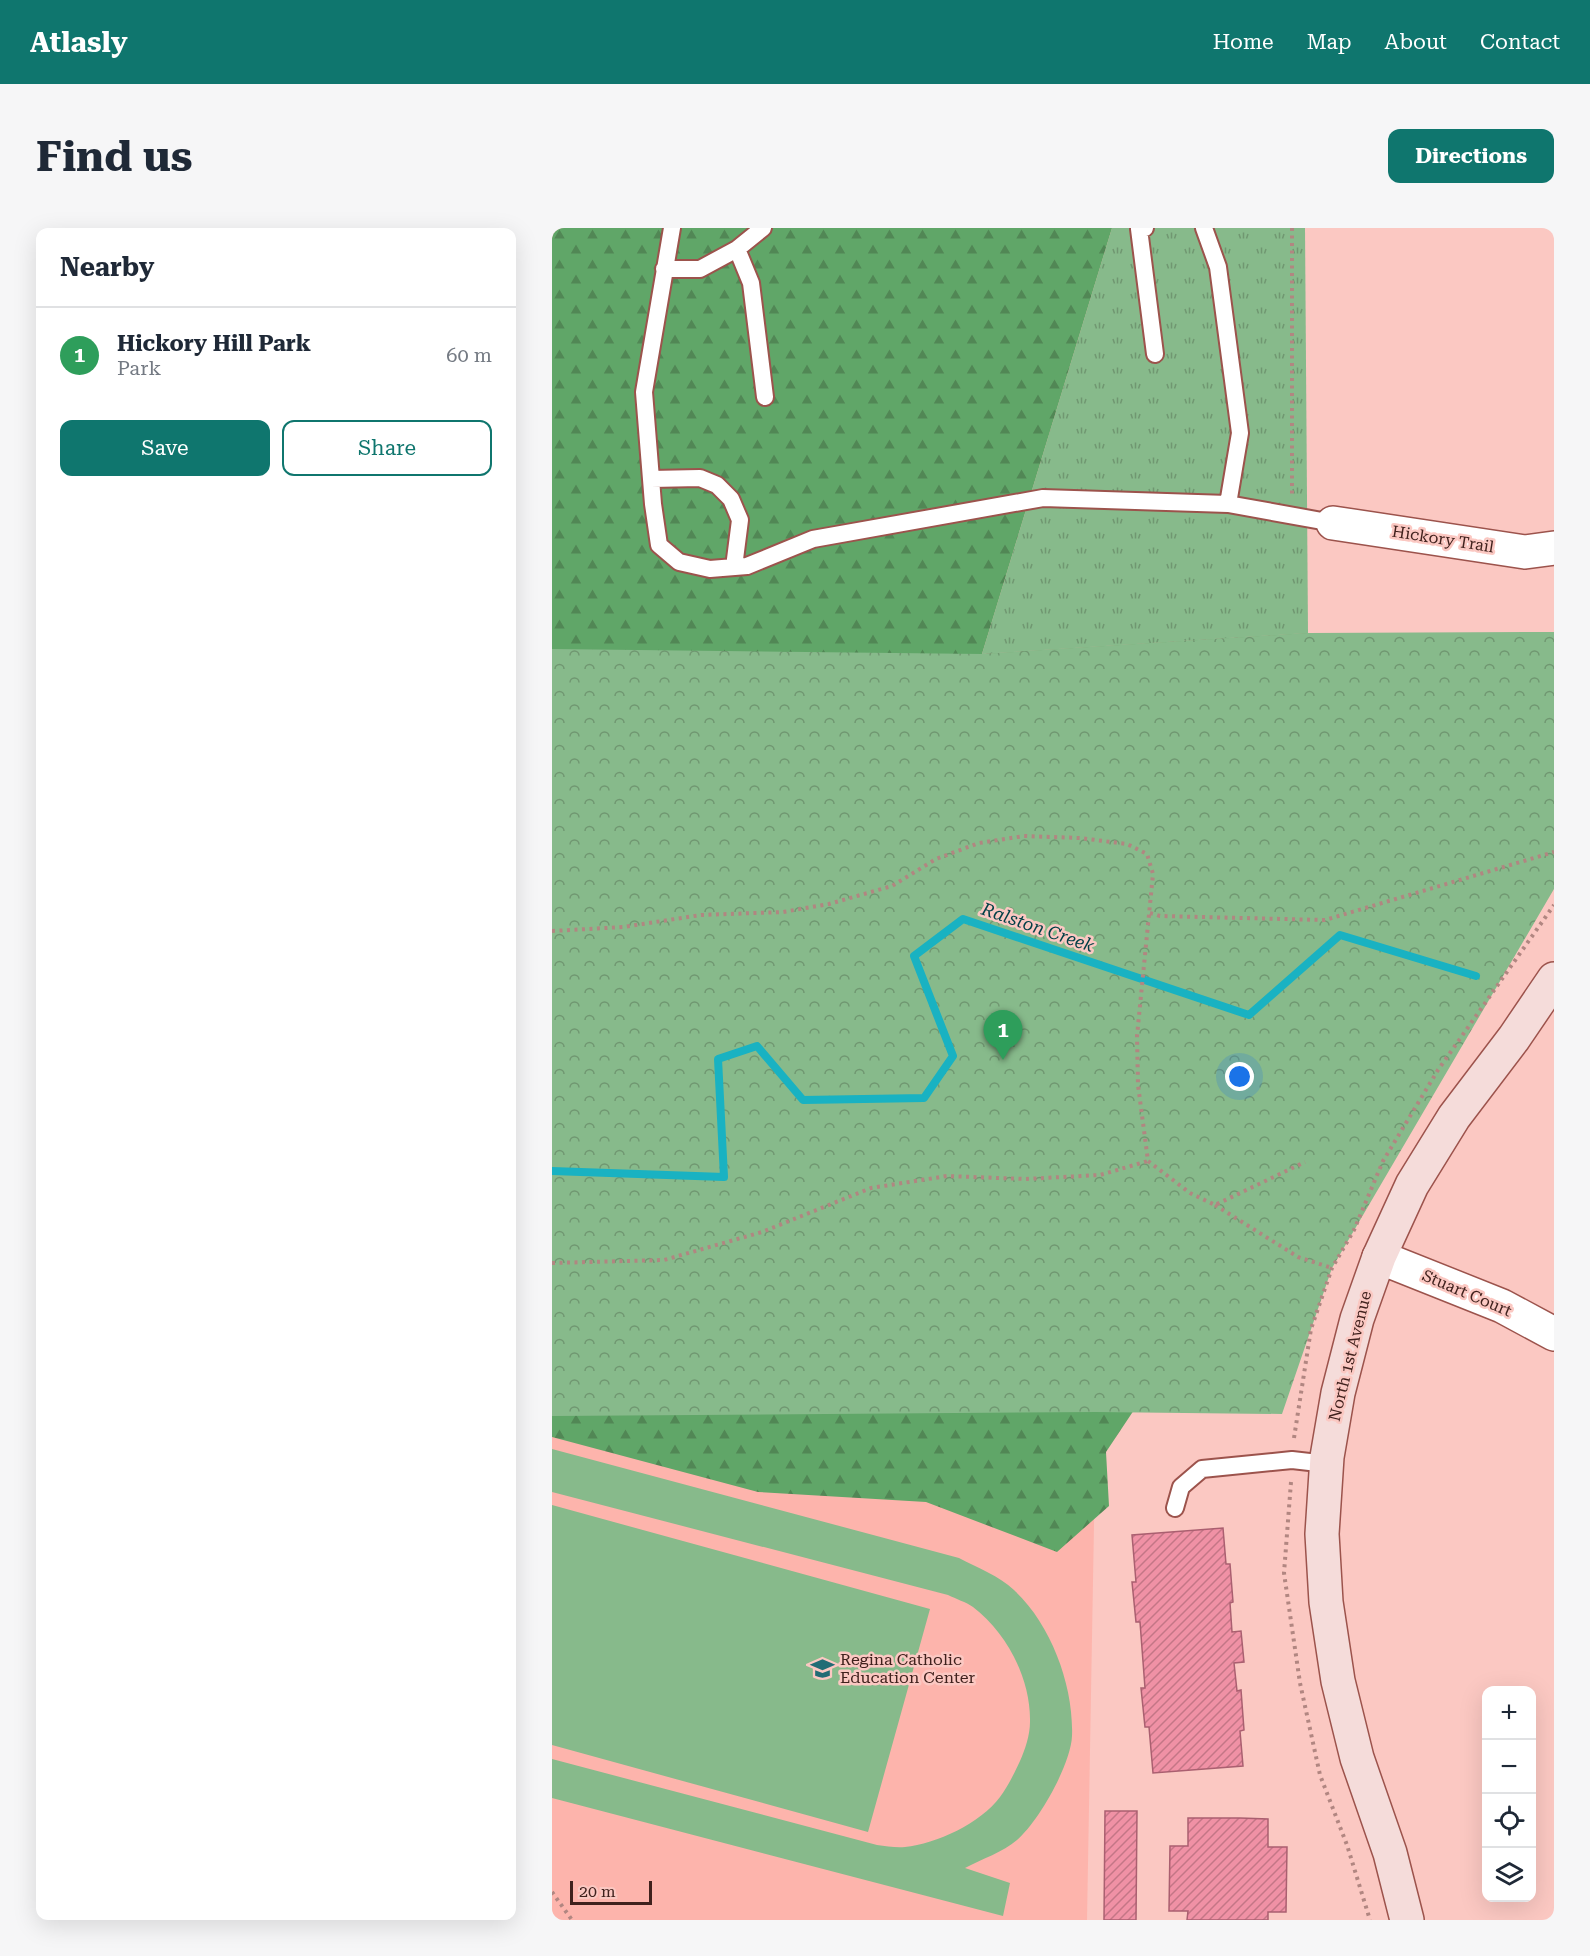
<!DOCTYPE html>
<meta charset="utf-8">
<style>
body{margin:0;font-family:"Roboto Serif",serif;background:#f6f6f7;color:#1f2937}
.controls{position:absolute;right:18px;bottom:18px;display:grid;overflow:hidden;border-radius:12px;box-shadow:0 6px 24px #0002}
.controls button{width:54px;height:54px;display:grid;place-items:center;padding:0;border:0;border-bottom:2px solid #e0e1e3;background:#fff;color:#1f2937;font:30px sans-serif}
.scale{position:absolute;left:18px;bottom:15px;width:82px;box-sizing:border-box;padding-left:6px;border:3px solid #40211d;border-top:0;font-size:16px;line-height:21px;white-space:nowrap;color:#40211d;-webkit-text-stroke:4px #fbc8c2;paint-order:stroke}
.you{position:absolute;left:688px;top:849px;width:21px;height:21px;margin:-15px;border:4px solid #fff;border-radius:50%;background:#1a73e8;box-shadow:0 0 0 9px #1a73e833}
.badge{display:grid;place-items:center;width:39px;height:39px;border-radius:50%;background:#0f766e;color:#fff;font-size:20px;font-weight:700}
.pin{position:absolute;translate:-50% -50px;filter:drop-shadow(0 2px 3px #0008)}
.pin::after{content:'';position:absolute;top:32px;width:21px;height:18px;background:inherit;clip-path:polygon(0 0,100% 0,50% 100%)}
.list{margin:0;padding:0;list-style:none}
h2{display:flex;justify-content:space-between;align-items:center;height:78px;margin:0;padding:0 24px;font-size:26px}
h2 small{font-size:20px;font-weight:400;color:#747a83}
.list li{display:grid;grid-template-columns:39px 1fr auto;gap:18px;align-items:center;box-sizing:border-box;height:96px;padding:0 24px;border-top:2px solid #e0e1e3}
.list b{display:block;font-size:22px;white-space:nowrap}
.list p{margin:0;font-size:20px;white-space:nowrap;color:#747a83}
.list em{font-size:20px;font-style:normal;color:#747a83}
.actions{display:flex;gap:12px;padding:18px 24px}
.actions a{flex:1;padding:14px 0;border:2px solid #0f766e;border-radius:12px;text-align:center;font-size:21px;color:#0f766e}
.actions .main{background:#0f766e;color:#fff}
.icon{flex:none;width:33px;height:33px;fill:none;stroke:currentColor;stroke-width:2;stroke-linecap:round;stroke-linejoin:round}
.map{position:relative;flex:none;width:1002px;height:1692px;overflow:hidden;border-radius:12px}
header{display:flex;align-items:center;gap:36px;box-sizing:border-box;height:84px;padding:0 30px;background:#0f766e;color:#fff}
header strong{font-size:28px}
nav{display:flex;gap:33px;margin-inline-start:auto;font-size:21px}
.intro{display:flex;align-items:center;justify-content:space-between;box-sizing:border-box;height:144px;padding:0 36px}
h1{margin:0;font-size:42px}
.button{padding:15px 27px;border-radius:12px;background:#0f766e;color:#fff;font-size:21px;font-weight:700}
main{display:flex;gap:36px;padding:0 36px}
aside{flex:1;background:#fff;border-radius:12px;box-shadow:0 6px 24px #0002}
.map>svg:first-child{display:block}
.built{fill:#fdb4ac}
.grass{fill:url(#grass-tufts)}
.forest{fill:url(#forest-firs)}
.park{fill:url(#park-crowns)}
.pitch{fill:#87ba8b}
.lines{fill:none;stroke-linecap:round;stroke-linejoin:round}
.stream{stroke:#19b2c2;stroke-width:8}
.building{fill:url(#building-hatch);stroke:#aa5f70;stroke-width:1.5}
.lane-casing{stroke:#9c534c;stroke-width:20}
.street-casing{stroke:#9c534c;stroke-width:36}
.secondary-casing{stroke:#9c534c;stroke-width:36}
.path{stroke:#b18681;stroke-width:4;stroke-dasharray:3 4.5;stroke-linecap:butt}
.lane{stroke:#fff;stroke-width:16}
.street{stroke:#fff;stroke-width:33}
.secondary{stroke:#f5dcda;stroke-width:33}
.labels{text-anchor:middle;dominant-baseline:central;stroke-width:5;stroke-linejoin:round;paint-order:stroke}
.street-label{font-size:16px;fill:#40211d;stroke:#fbc8c2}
.poi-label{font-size:16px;fill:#40211d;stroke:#fbc8c2;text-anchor:start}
.water-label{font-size:18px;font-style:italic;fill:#003f46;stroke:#fbc8c2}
</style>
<header>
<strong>Atlasly</strong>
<nav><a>Home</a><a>Map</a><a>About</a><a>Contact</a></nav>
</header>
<div class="intro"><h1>Find us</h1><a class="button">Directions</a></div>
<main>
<aside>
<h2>Nearby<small></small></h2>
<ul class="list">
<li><span class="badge" style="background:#2e9e5b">1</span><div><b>Hickory Hill Park</b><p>Park</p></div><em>60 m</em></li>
</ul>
<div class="actions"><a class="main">Save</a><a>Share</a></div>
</aside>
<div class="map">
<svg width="1002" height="1692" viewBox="0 0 1002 1692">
<defs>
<pattern id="grass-tufts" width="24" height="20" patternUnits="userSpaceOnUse" patternTransform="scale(1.5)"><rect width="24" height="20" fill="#87ba8b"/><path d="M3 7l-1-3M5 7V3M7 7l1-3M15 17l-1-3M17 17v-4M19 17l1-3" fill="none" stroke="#709771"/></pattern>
<pattern id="forest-firs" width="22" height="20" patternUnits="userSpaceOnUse" patternTransform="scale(1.5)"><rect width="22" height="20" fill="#60a668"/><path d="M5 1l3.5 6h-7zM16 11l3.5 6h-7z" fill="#518755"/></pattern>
<pattern id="park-crowns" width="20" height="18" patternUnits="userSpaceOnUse" patternTransform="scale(1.5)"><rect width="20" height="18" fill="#87ba8b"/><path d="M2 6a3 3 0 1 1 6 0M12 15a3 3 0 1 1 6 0" fill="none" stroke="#709771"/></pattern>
<pattern id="building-hatch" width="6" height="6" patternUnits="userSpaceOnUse" patternTransform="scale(1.5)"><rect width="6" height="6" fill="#f091a5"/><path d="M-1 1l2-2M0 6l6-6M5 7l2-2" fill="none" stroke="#c47686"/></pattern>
</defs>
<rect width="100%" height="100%" fill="#fbc8c2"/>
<path class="built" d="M544 1184 535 1692H0V1188Z"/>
<path class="grass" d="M560 0H753L756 405 430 426Z"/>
<path class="forest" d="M0 0H560L430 426 756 405 596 1161 554 1224 557 1278 505 1324 374 1274 206 1264 0 1209Z"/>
<path class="park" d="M1002 404V661L780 1040 730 1186 544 1184 0 1188V421L430 426 756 405Z"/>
<path class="pitch" d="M0 1221 407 1330C426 1340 447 1348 462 1362 499 1396 522 1458 520 1508 519 1536 487 1593 465 1612 451 1624 430 1631 413 1640L458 1655 451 1688 0 1570V1531L325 1617C334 1618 344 1620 353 1619 384 1616 429 1595 448 1569 456 1558 462 1546 468 1533 473 1522 478 1507 478 1494 479 1451 455 1405 421 1379 414 1374 404 1371 396 1367L0 1264Z
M0 1277 378 1381 316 1604 0 1517Z"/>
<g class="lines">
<path class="stream" d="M0 943 172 949 166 831 205 818 251 872 372 870 401 828 362 728 411 691 697 787 788 707 924 748"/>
</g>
<path class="building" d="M671 1300 674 1336H678L681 1374 678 1375 680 1404 689 1403 692 1434 682 1435 685 1463 689 1462 692 1502 688 1503 691 1538 601 1545 597 1499H593L589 1460H593L588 1394H584L580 1354H584L580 1307Z
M553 1583H585L584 1692H552Z
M636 1590H688L716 1591V1619H735L734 1684H716V1692H635L636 1683H617L618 1618H636Z"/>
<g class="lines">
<defs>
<path id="lane" d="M120 0 92 164 101 276 107 317 127 334 158 341 195 338 261 311 491 270 676 276 781 295
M593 0 587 1 603 126
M652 0 666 39 688 205 676 276
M185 21 199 55 213 169
M112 41H148L185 21 211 0
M99 251 148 250 165 257 179 271 188 292 182 339
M623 1280 629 1259 650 1241 740 1232 775 1236"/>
<path id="street" d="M781 295 973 324 1002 320
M827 1029 950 1078 1002 1106"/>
<path id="secondary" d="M855 1692 838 1625 805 1530 786 1453 774 1374 770 1306 775 1229 786 1165 805 1091 827 1029 860 957 902 889 962 810 1002 751"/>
</defs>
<use href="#lane" class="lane-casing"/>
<use href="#street" class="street-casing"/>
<use href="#secondary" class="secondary-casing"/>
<path class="path" d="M740 0V266
M598 685 608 688 773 692 1002 624
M0 703 71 699 149 687 231 684 277 676 340 658 384 631 427 615 472 608 528 610 575 616 595 626 601 646 585 808 586 857 596 933 638 965 663 977 753 934
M663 977 746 1029 780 1040
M0 1035 112 1032 210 1004 319 960 395 948 473 951 548 947 596 933
M742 1210 759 1101 780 1040 802 1002 831 933 886 842 1002 677
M739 1254 732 1345 748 1455 768 1547 795 1617 818 1692
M0 1664 20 1692"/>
<use href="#lane" class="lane"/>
<use href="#street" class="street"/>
<use href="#secondary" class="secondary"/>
</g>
<defs>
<symbol id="school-bare" viewBox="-9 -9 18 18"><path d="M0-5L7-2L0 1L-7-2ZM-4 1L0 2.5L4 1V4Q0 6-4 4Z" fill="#226c75" stroke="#fbc8c2" stroke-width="2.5" paint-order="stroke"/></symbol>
</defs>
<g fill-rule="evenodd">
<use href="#school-bare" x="254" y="1424" width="33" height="33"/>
</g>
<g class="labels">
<g class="street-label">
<text transform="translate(891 311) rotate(9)">Hickory Trail</text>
<text transform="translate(915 1065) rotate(23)">Stuart Court</text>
<text transform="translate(798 1128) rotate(-76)">North 1st Avenue</text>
</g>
<g class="poi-label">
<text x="288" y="1431">Regina Catholic<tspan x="288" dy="18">Education Center</tspan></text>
</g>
<g class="water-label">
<text transform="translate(486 699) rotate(19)">Ralston Creek</text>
</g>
</g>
</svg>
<div class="controls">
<button>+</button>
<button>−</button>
<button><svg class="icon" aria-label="locate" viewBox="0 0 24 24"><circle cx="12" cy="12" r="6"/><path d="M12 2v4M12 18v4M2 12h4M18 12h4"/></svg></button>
<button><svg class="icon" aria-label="layers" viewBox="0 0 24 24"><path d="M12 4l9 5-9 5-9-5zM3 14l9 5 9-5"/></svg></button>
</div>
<div class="scale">20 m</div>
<div class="you"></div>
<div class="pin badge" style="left:451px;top:832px;background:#2e9e5b">1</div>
</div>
</main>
